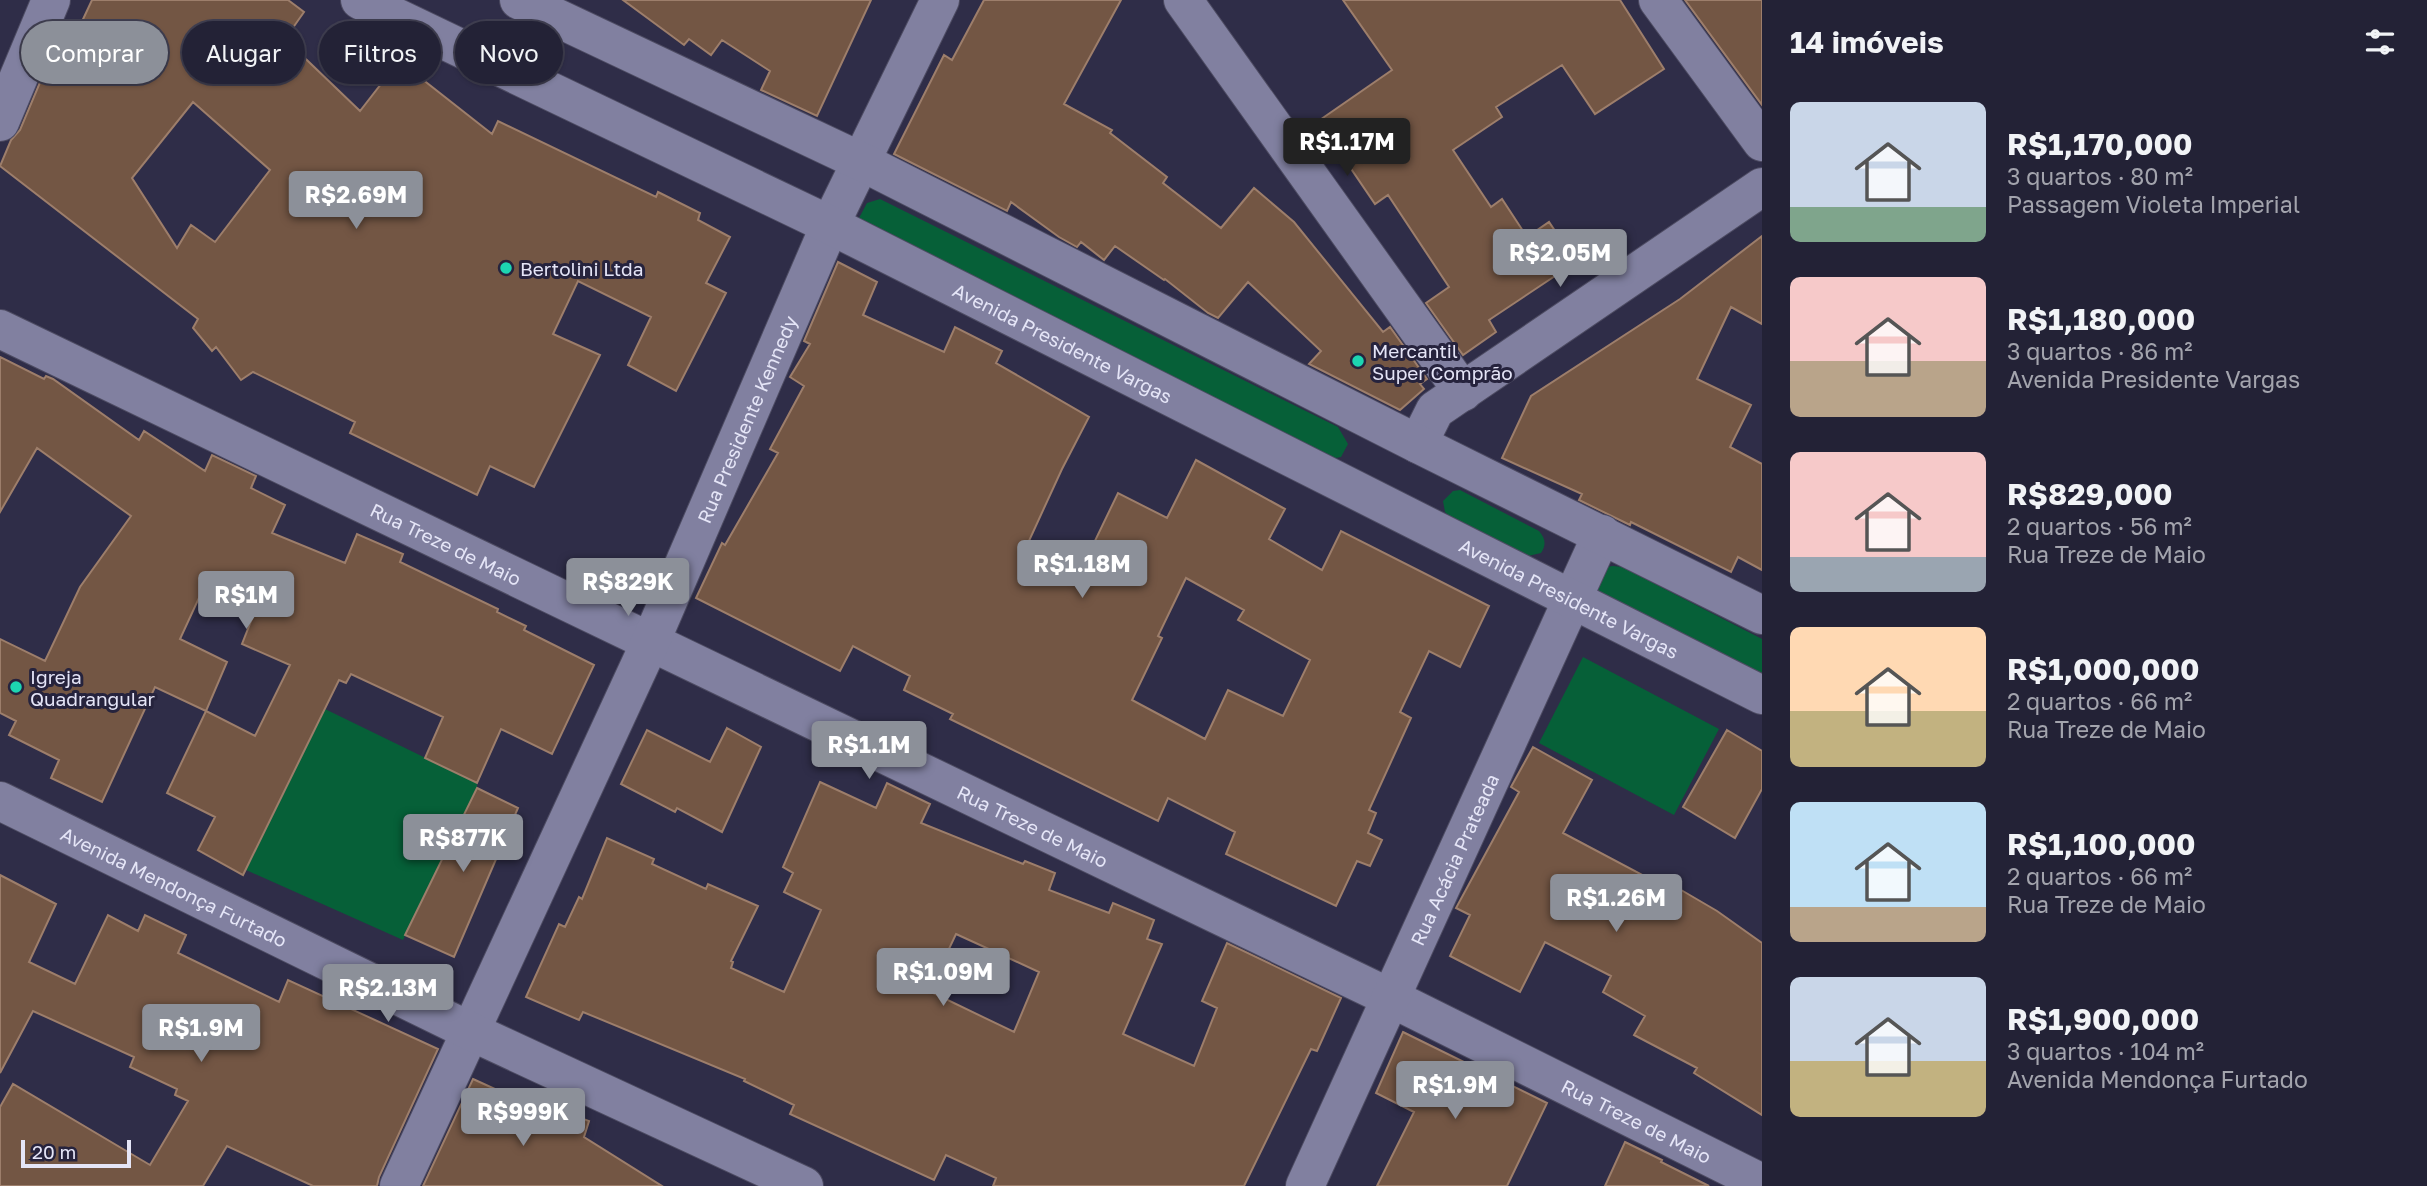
<!DOCTYPE html>
<html lang="pt">
<head>
<meta charset="utf-8">
<style>
  body { margin:0; font-family:"Golos Text",sans-serif; background:#2f2f42; color:#f1f3f6; height:100vh; display:flex; flex-direction:column; font-size:26px; white-space:nowrap }
  * { box-sizing:border-box; margin:0 }
  p { font-size:23px; color:#a3a4ad }
  .icon { flex:none; width:38px; height:38px; fill:none; stroke:currentColor; stroke-width:2; stroke-linecap:round; stroke-linejoin:round }
  .map { position:relative; flex:1; overflow:hidden }
  .drawer { display:flex; flex-direction:column; background:#232236; width:665px }
  .drawer>* { flex:none }
  .hud { position:absolute; left:21px; top:21px; width:665px; height:63px; display:flex; gap:14px }
  .scale { position:absolute; left:21px; bottom:18px; width:110px; box-sizing:border-box; padding-left:7px; border:4px solid #e5e5f7; border-top:0; font-size:19px; line-height:24px; white-space:nowrap; color:#e5e5f7; -webkit-text-stroke:5px #26233d; paint-order:stroke }
  .price { position:absolute; translate:-50% -60px; padding:0 16px; border-radius:7px; background:#8c9099; color:#fff; font-size:23px; line-height:46px; filter:drop-shadow(0 2px 4px #0008) }
  .price::after { content:''; position:absolute; left:50%; top:42px; width:21px; height:16px; margin-left:-10px; background:inherit; clip-path:polygon(0 0,100% 0,50% 100%) }
  .price.active { background:#222; color:#fff }
  ul { padding:0; list-style:none }
  li { display:flex; align-items:center; gap:21px; height:175px; padding:0 28px }
  li span { display:grid; place-items:center; flex:none; width:196px; height:140px; border-radius:10px; color:#555 }
  li>.icon { margin-inline-start:auto }
  span .icon { width:84px; height:84px; fill:#fffc; stroke-width:1 }
  li b { font-size:30px }
  h2 { display:flex; justify-content:space-between; align-items:center; height:84px; padding:0 28px; font-size:30px }
  .tag { padding:0 24px; border-radius:32px; background:#232236; box-shadow:0 2px 5px #0004,0 0 0 2px #403f51; font-size:24px; line-height:63px }
  .tag.active { background:#8c9099; color:#fff }
  main { display:flex; flex:1; min-height:0 }
  .map>svg:first-child { display:block }
  .green { fill:#066038 }
  .building { fill:#735644; stroke:#9d7e6b; stroke-width:2; fill-rule:evenodd }
  .lines { fill:none; stroke-linecap:round; stroke-linejoin:round }
  .minor-casing { stroke:#4d4b62; stroke-width:40 }
  .tertiary-casing { stroke:#4d4b62; stroke-width:40 }
  .minor { stroke:#8180a0; stroke-width:38 }
  .tertiary { stroke:#8180a0; stroke-width:38 }
  .poi-dot { fill:#1dd5b1; stroke:#26233d; stroke-width:2.5 }
  .labels { text-anchor:middle; dominant-baseline:central; stroke-width:6; stroke-linejoin:round; paint-order:stroke }
  .poi-label { font-size:19px; fill:#e5e5f7; stroke:#26233d; text-anchor:start }
  .street-label { font-size:19px; fill:#e5e5f7; stroke:#26233d }
</style>
</head>
<body>
<main>
<div class="map">
<svg width="1762" height="1186" viewBox="0 0 1762 1186">
  <rect width="100%" height="100%" fill="#2f2d48"/>
  <!-- green -->
  <path class="green" d="M 880,199 L 1338,427 L 1348,444 L 1341,457 L 1324,460 L 868,231 L 859,218 L 867,203 Z
    M 1460,490 L 1539,531 C 1546,539 1546,545 1541,553 L 1528,556 L 1450,517 L 1445,512 L 1443,501 L 1453,491 Z
    M 1613,566 L 1622,567 L 1762,639 L 1762,678 L 1601,594 L 1597,589 L 1606,567 Z
    M 1583,657 L 1719,729 L 1674,815 L 1539,743 Z
    M 325,709 L 477,783 L 477,788 L 403,940 L 246,870 Z"/>
  <!-- building -->
  <path class="building" d="M 92,0 L 288,0 L 304,12 L 285,39 L 360,111 L 399,61 L 492,134 L 498,121 L 656,197 L 658,192 L 700,213 L 698,220 L 730,237 L 706,283 L 726,293 L 676,391 L 628,365 L 651,317 L 578,281 L 553,334 L 600,355 L 534,487 L 490,466 L 477,495 L 350,433 L 355,422 L 253,372 L 241,380 L 216,347 L 212,351 L 193,328 L 198,319 L 0,166 L 11,140 L 20,130 L 65,23 L 78,30 ZM 193,102 L 270,170 L 215,242 L 191,225 L 177,248 L 132,178 Z
    M 623,0 L 871,0 L 817,116 L 761,90 L 770,71 L 722,40 L 711,55 L 689,39 L 684,45 Z
    M 984,0 L 1121,0 L 1064,104 L 1112,130 L 1110,133 L 1167,177 L 1163,183 L 1221,228 L 1254,188 L 1294,222 L 1383,332 L 1390,327 L 1427,379 L 1420,384 L 1424,389 L 1400,410 L 1309,364 L 1321,351 L 1248,282 L 1218,318 L 1208,313 L 1165,279 L 1164,280 L 1115,246 L 1104,260 L 1081,242 L 1077,247 L 1059,237 L 1011,202 L 1007,211 L 894,154 L 944,55 L 952,60 Z
    M 1343,0 L 1620,0 L 1664,69 L 1595,114 L 1562,65 L 1496,107 L 1502,117 L 1453,150 L 1491,207 L 1502,199 L 1527,237 L 1549,222 L 1576,262 L 1489,320 L 1496,332 L 1463,355 L 1426,303 L 1449,287 L 1388,195 L 1375,204 L 1345,160 L 1342,162 L 1317,122 L 1392,70 Z
    M 1685,0 L 1762,0 L 1762,105 Z
    M 1762,236 L 1762,324 L 1731,307 L 1697,379 L 1751,405 L 1730,447 L 1762,464 L 1762,570 L 1738,557 L 1731,572 L 1631,522 L 1630,525 L 1579,500 L 1582,494 L 1502,458 L 1531,396 L 1680,299 Z
    M 838,262 L 877,282 L 863,315 L 944,352 L 955,327 L 1002,351 L 996,363 L 1089,417 L 1062,469 L 1028,543 L 1081,570 L 1118,493 L 1167,518 L 1196,460 L 1285,509 L 1269,539 L 1322,570 L 1341,531 L 1489,606 L 1460,667 L 1429,651 L 1400,712 L 1411,718 L 1369,810 L 1376,813 L 1368,833 L 1382,840 L 1370,866 L 1357,861 L 1336,906 L 1226,854 L 1235,832 L 1168,798 L 1158,821 L 950,719 L 953,714 L 904,690 L 910,676 L 853,646 L 840,671 L 696,598 L 722,543 L 725,545 L 778,453 L 770,449 L 804,386 L 790,377 L 810,344 L 804,341 ZM 1186,578 L 1244,610 L 1238,620 L 1310,660 L 1283,716 L 1228,690 L 1205,739 L 1132,700 L 1162,638 L 1158,636 Z
    M 0,357 L 44,379 L 46,376 L 53,379 L 139,440 L 144,431 L 205,471 L 212,455 L 256,476 L 251,488 L 285,505 L 272,533 L 345,563 L 357,534 L 403,554 L 400,562 L 498,609 L 497,612 L 526,626 L 524,630 L 594,665 L 552,754 L 501,729 L 477,783 L 425,758 L 443,717 L 351,674 L 346,683 L 339,680 L 243,875 L 198,850 L 215,817 L 167,793 L 206,711 L 155,687 L 102,802 L 51,778 L 59,760 L 9,735 L 16,721 L 0,713 L 0,639 L 45,661 L 80,587 L 131,516 L 37,448 L 0,512 ZM 204,587 L 255,611 L 242,644 L 290,665 L 255,736 L 206,711 L 227,662 L 180,639 Z
    M 727,728 L 761,747 L 722,832 L 677,808 L 675,812 L 621,784 L 647,730 L 710,762 Z
    M 1727,730 L 1762,751 L 1762,789 L 1735,838 L 1683,807 Z
    M 1533,747 L 1592,780 L 1563,833 L 1661,885 L 1664,880 L 1717,911 L 1762,943 L 1762,1115 L 1694,1073 L 1697,1068 L 1634,1035 L 1645,1016 L 1603,992 L 1611,976 L 1545,942 L 1520,992 L 1450,956 L 1470,915 L 1456,908 L 1519,792 L 1511,787 Z
    M 820,782 L 876,808 L 887,783 L 930,804 L 921,823 L 1023,864 L 1025,861 L 1055,873 L 1049,890 L 1109,913 L 1113,903 L 1154,920 L 1147,939 L 1162,944 L 1123,1034 L 1194,1066 L 1217,1008 L 1202,1001 L 1227,943 L 1341,998 L 1317,1051 L 1311,1049 L 1244,1186 L 993,1186 L 996,1178 L 946,1155 L 934,1180 L 790,1114 L 794,1105 L 744,1081 L 745,1079 L 583,1012 L 579,1020 L 526,997 L 559,924 L 565,927 L 579,897 L 582,899 L 607,838 L 654,859 L 652,864 L 706,889 L 708,884 L 758,906 L 731,961 L 733,962 L 731,968 L 784,992 L 821,910 L 784,892 L 793,873 L 783,867 ZM 956,934 L 1039,972 L 1014,1032 L 929,991 Z
    M 477,788 L 518,808 L 454,957 L 405,935 Z
    M 0,875 L 56,904 L 29,962 L 75,984 L 108,915 L 138,931 L 145,915 L 186,935 L 178,953 L 279,1002 L 288,980 L 438,1049 L 379,1177 L 377,1186 L 313,1186 L 227,1146 L 203,1186 L 0,1186 L 0,1107 L 13,1084 L 150,1165 L 188,1101 L 175,1095 L 177,1089 L 130,1067 L 134,1057 L 33,1011 L 0,1073 Z
    M 1403,1032 L 1547,1103 L 1507,1186 L 1377,1186 L 1414,1112 L 1376,1093 Z
    M 473,1079 L 554,1116 L 556,1109 L 589,1121 L 584,1137 L 662,1186 L 423,1186 Z
    M 1625,1142 L 1662,1160 L 1661,1162 L 1709,1186 L 1605,1186 Z"/>
  <g class="lines">
    <!-- minor casing -->
    <g class="minor-casing">
      <g id="minor">
        <path d="M 1183,0 L 1463,392"/>
        <path d="M 1658,0 L 1762,142"/>
        <path d="M 0,122 L 51,0"/>
        <path id="s1" d="M 0,329 L 1391,998 L 1762,1183"/>
        <path d="M 1418,444 L 1435,410 L 1762,187"/>
        <path id="s2" d="M 399,1186 L 650,643 L 830,225 L 940,0"/>
        <path id="s3" d="M 1305,1186 L 1602,534"/>
      </g>
    </g>
    <!-- tertiary casing -->
    <g class="tertiary-casing">
      <g id="tertiary">
        <path id="s4" d="M 360,0 L 830,225 L 1762,695"/>
        <path d="M 519,0 L 860,161 L 1418,444 L 1762,615"/>
        <path id="s5" d="M 0,801 L 472,1032 L 804,1186"/>
      </g>
    </g>
    <!-- minor -->
    <use href="#minor" class="minor"/>
    <!-- tertiary -->
    <use href="#tertiary" class="tertiary"/>
  </g>
  <!-- markers -->
  <g class="poi-dot">
    <circle cx="506" cy="268" r="7"/>
    <circle cx="1358" cy="361" r="7"/>
    <circle cx="16" cy="687" r="7"/>
  </g>
  <g class="labels">
    <!-- poi labels -->
    <g class="poi-label">
      <text x="520" y="268">Bertolini Ltda</text>
      <text x="1372" y="350">Mercantil<tspan x="1372" dy="22">Super Comprão</tspan></text>
      <text x="30" y="676">Igreja<tspan x="30" dy="22">Quadrangular</tspan></text>
    </g>
    <!-- street labels -->
    <g class="street-label">
      <text stroke="none"><textPath href="#s4" startOffset="782">Avenida Presidente Vargas</textPath></text>
      <text stroke="none"><textPath href="#s2" startOffset="842">Rua Presidente Kennedy</textPath></text>
      <text stroke="none"><textPath href="#s1" startOffset="495">Rua Treze de Maio</textPath></text>
      <text stroke="none"><textPath href="#s4" startOffset="1349">Avenida Presidente Vargas</textPath></text>
      <text stroke="none"><textPath href="#s1" startOffset="1146">Rua Treze de Maio</textPath></text>
      <text stroke="none"><textPath href="#s3" startOffset="359">Rua Acácia Prateada</textPath></text>
      <text stroke="none"><textPath href="#s5" startOffset="194">Avenida Mendonça Furtado</textPath></text>
      <text stroke="none"><textPath href="#s1" startOffset="1818">Rua Treze de Maio</textPath></text>
    </g>
  </g>
</svg>
<div class="scale">20 m</div>
<b class="price active" style="left:1347px;top:178px">R$1.17M</b>
<b class="price" style="left:356px;top:231px">R$2.69M</b>
<b class="price" style="left:1560px;top:289px">R$2.05M</b>
<b class="price" style="left:1082px;top:600px">R$1.18M</b>
<b class="price" style="left:628px;top:618px">R$829K</b>
<b class="price" style="left:246px;top:631px">R$1M</b>
<b class="price" style="left:869px;top:781px">R$1.1M</b>
<b class="price" style="left:463px;top:874px">R$877K</b>
<b class="price" style="left:1616px;top:934px">R$1.26M</b>
<b class="price" style="left:943px;top:1008px">R$1.09M</b>
<b class="price" style="left:388px;top:1024px">R$2.13M</b>
<b class="price" style="left:201px;top:1064px">R$1.9M</b>
<b class="price" style="left:1455px;top:1121px">R$1.9M</b>
<b class="price" style="left:523px;top:1148px">R$999K</b>
<div class="hud">
<a class="tag active">Comprar</a>
<a class="tag">Alugar</a>
<a class="tag">Filtros</a>
<a class="tag">Novo</a>
</div>
</div>
<section class="drawer">
<h2>14 imóveis<svg class="icon" aria-label="filters" viewBox="0 0 24 24"><path d="M4 7h16M4 17h16"/><circle cx="9" cy="7" r="2"/><circle cx="15" cy="17" r="2"/></svg></h2>
<ul>
<li><span style="background:linear-gradient(#c9d6e8 75%,#7fa58c 0)"><svg class="icon" aria-label="home" viewBox="0 0 24 24"><path d="M3 11l9-7 9 7M6 9v11h12V9"/></svg></span><div><b>R$1,170,000</b><p>3 quartos · 80 m²</p><p>Passagem Violeta Imperial</p></div></li>
<li><span style="background:linear-gradient(#f6c9c9 60%,#b9a48a 0)"><svg class="icon" aria-label="home" viewBox="0 0 24 24"><path d="M3 11l9-7 9 7M6 9v11h12V9"/></svg></span><div><b>R$1,180,000</b><p>3 quartos · 86 m²</p><p>Avenida Presidente Vargas</p></div></li>
<li><span style="background:linear-gradient(#f6c9c9 75%,#9aa5b1 0)"><svg class="icon" aria-label="home" viewBox="0 0 24 24"><path d="M3 11l9-7 9 7M6 9v11h12V9"/></svg></span><div><b>R$829,000</b><p>2 quartos · 56 m²</p><p>Rua Treze de Maio</p></div></li>
<li><span style="background:linear-gradient(#ffd9b3 60%,#c2b280 0)"><svg class="icon" aria-label="home" viewBox="0 0 24 24"><path d="M3 11l9-7 9 7M6 9v11h12V9"/></svg></span><div><b>R$1,000,000</b><p>2 quartos · 66 m²</p><p>Rua Treze de Maio</p></div></li>
<li><span style="background:linear-gradient(#bfe0f5 75%,#b9a48a 0)"><svg class="icon" aria-label="home" viewBox="0 0 24 24"><path d="M3 11l9-7 9 7M6 9v11h12V9"/></svg></span><div><b>R$1,100,000</b><p>2 quartos · 66 m²</p><p>Rua Treze de Maio</p></div></li>
<li><span style="background:linear-gradient(#c9d6e8 60%,#c2b280 0)"><svg class="icon" aria-label="home" viewBox="0 0 24 24"><path d="M3 11l9-7 9 7M6 9v11h12V9"/></svg></span><div><b>R$1,900,000</b><p>3 quartos · 104 m²</p><p>Avenida Mendonça Furtado</p></div></li>
</ul>
</section>
</main>
</body>
</html>
